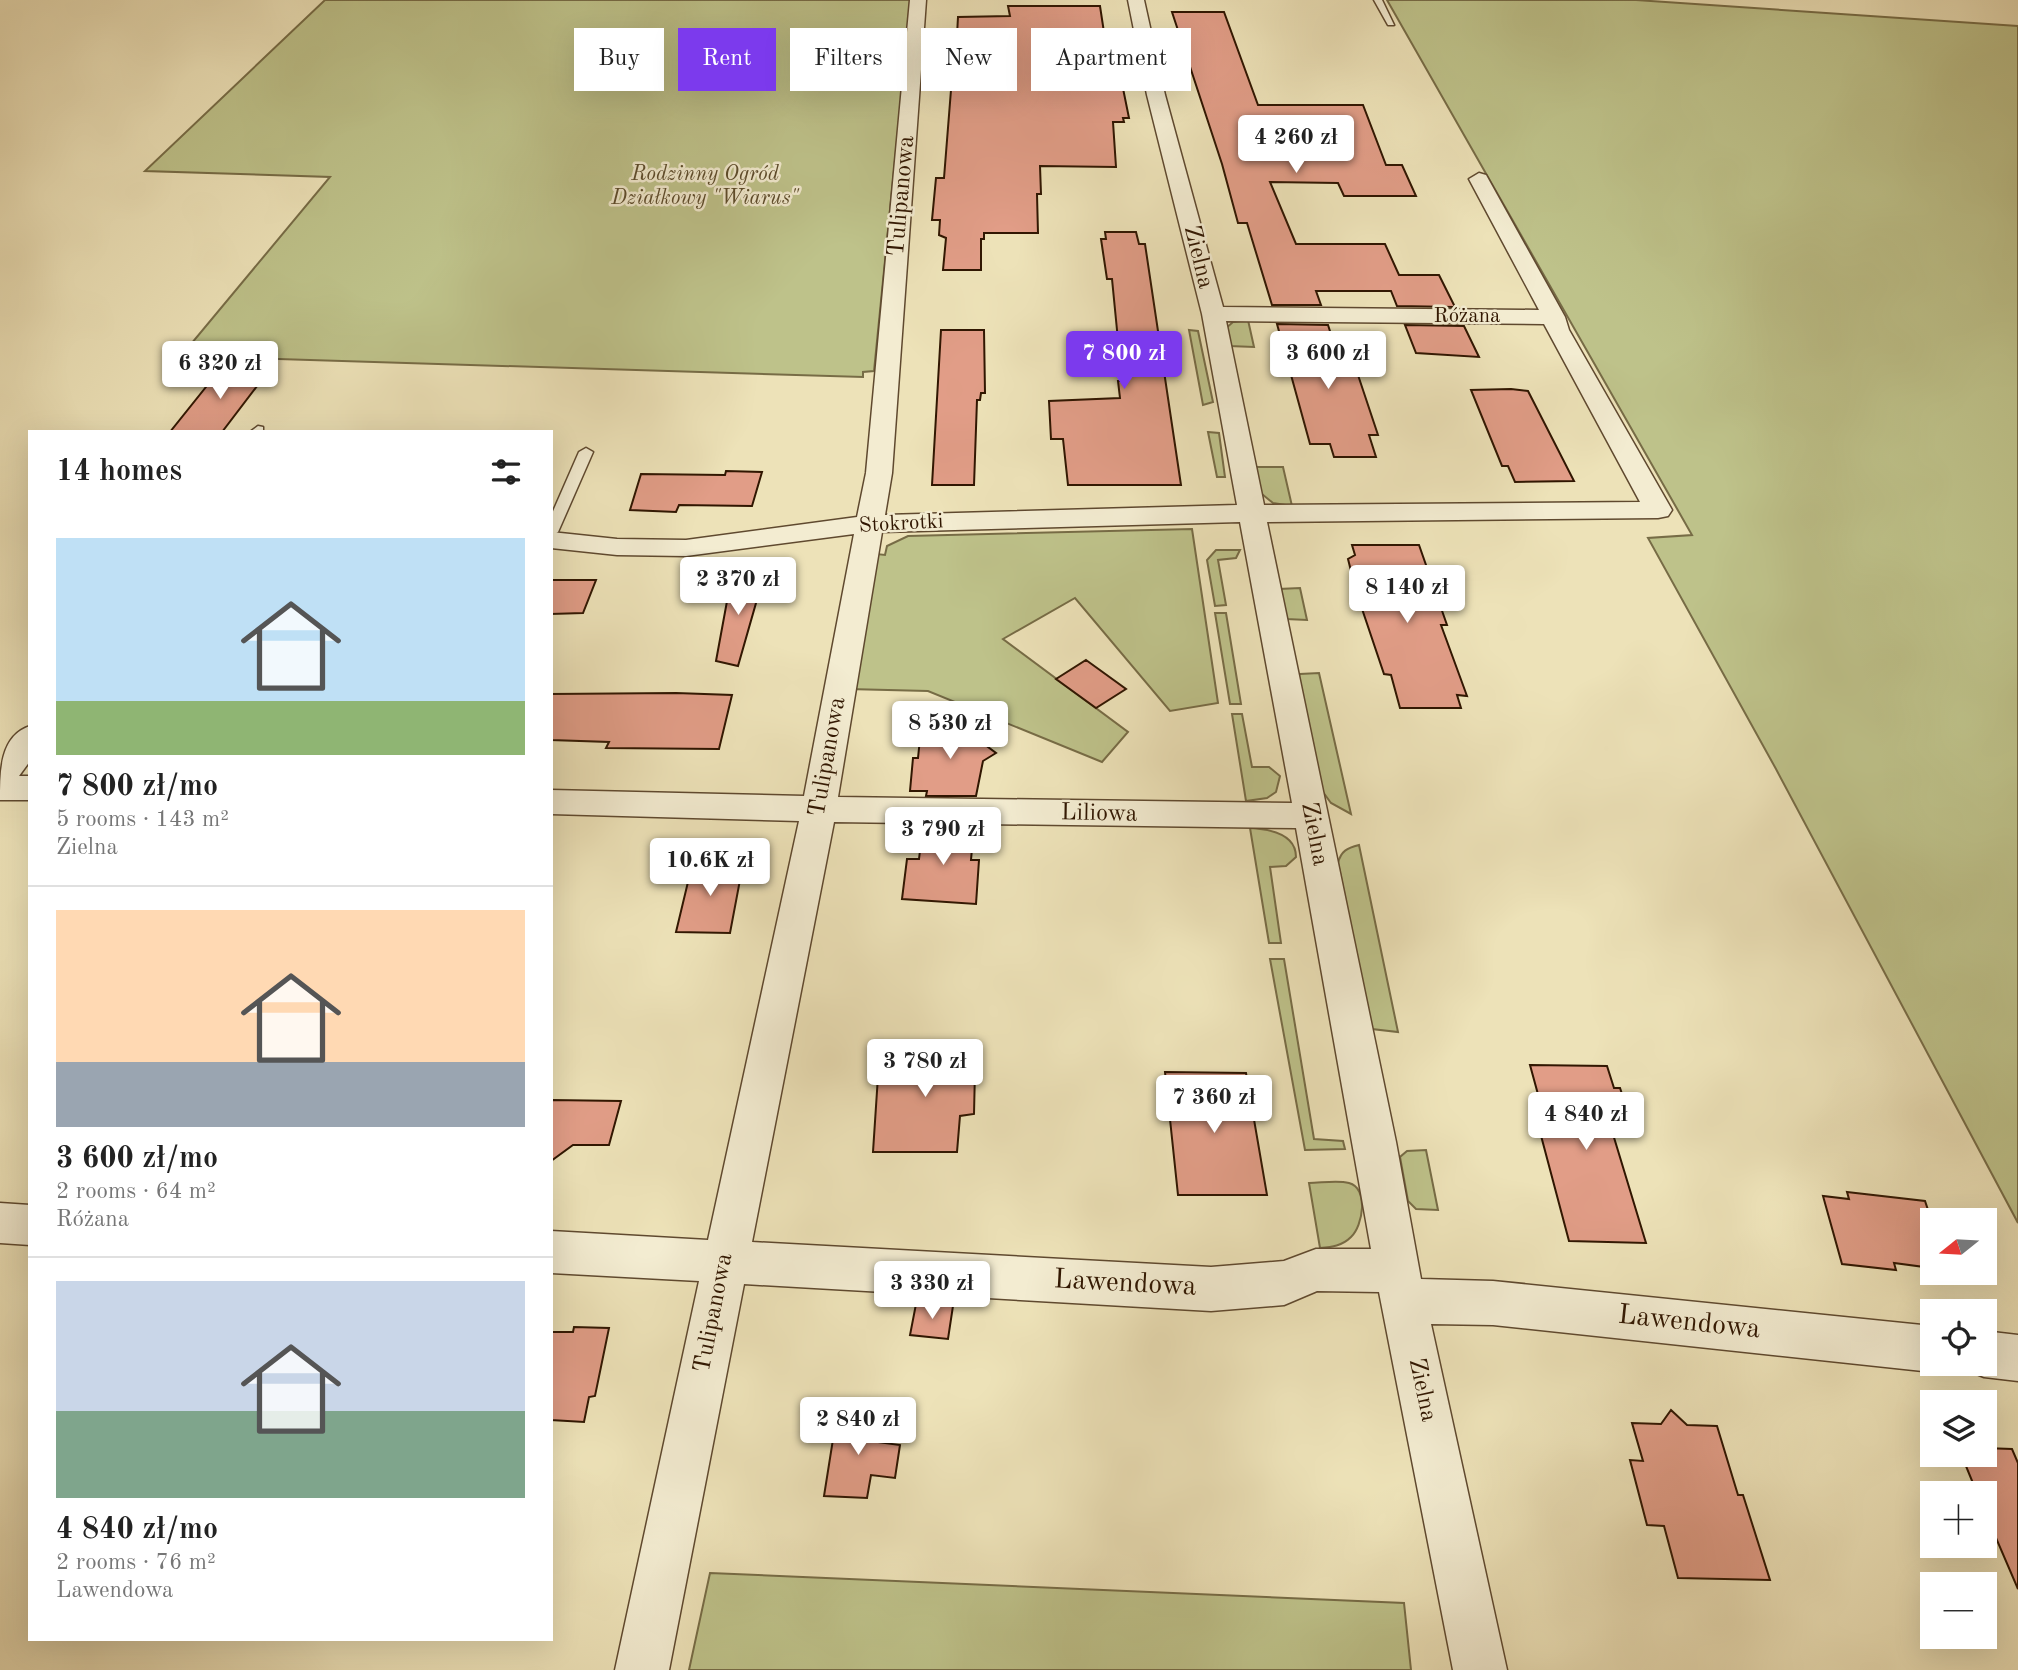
<!DOCTYPE html>
<html lang="en">
<head>
<meta charset="utf-8">
<style>
  body { margin:0; font-family:"Old Standard TT",serif; background:#f6f6f6; color:#222; height:100vh; display:flex; flex-direction:column; font-size:26px; white-space:nowrap }
  * { box-sizing:border-box; margin:0 }
  p { font-size:23px; color:#767676 }
  .icon { flex:none; width:38px; height:38px; fill:none; stroke:currentColor; stroke-width:2; stroke-linecap:round; stroke-linejoin:round }
  .map { position:relative; flex:1; overflow:hidden }
  .panel { position:absolute; left:28px; top:430px; width:525px; height:1211px; display:flex; flex-direction:column; background:#fff; border-radius:0px; box-shadow:0 7px 28px #0002 }
  .panel>* { flex:none }
  .guide { position:absolute; left:574px; top:28px; width:665px; height:63px; display:flex; gap:14px }
  .needle { width:46px; rotate:252deg }
  .controls { position:absolute; left:1920px; top:1208px; display:grid; gap:14px }
  .controls a { display:grid; place-items:center; width:77px; height:77px; border-radius:0px; background:#fff; box-shadow:0 7px 28px #0002; font-size:35px }
  .price { position:absolute; translate:-50% -60px; padding:0 16px; border-radius:7px; background:#fff; color:#222; font-size:23px; line-height:46px; filter:drop-shadow(0 2px 4px #0008) }
  .price::after { content:''; position:absolute; left:50%; top:42px; width:21px; height:16px; margin-left:-10px; background:inherit; clip-path:polygon(0 0,100% 0,50% 100%) }
  .price.selected { background:#7c3aed; color:#fff }
  ul { padding:0; list-style:none }
  li { display:grid; align-content:center; gap:14px; height:371px; padding:0 28px }
  li+li { border-top:2px solid #e0e0e0 }
  li span { display:grid; place-items:center; height:217px; border-radius:0px; color:#555 }
  li>.icon { margin-inline-start:auto }
  span .icon { width:126px; height:126px; fill:#fffc; stroke-width:1 }
  li b { font-size:30px }
  h2 { display:flex; justify-content:space-between; align-items:center; height:84px; padding:0 28px; font-size:30px }
  .chip { padding:0 24px; border-radius:0px; background:#fff; box-shadow:0 7px 28px #0002; font-size:24px; line-height:63px }
  .chip.selected { background:#7c3aed; color:#fff }
  .map>svg:first-child { display:block }
  .green { fill:#bec28a; stroke:#776c46; stroke-width:2 }
  .building { fill:#e19d87; stroke:#301601; stroke-width:2 }
  .lines { fill:none; stroke-linecap:round; stroke-linejoin:round }
  .service-casing { stroke:#5f492f; stroke-width:3 }
  .minor-casing { stroke:#5f492f; stroke-width:3 }
  .service { fill:#f3ecd1; fill-rule:evenodd }
  .minor { fill:#f3ecd1; fill-rule:evenodd }
  .labels { text-anchor:middle; dominant-baseline:central; stroke-width:5; stroke-linejoin:round; paint-order:stroke }
  .far-park-label { font-size:21px; font-style:italic; fill:#5b4a2a; stroke:#f3ecd1 }
  .far-street-label { font-size:21px; fill:#301601; stroke:#f3ecd1 }
  .street-label { font-size:24px; fill:#301601; stroke:#f3ecd1 }
  .near-street-label { font-size:28px; fill:#301601; stroke:#f3ecd1 }
</style>
</head>
<body>
<div class="map">
<svg width="2018" height="1670" viewBox="0 0 2018 1670">
  <rect width="100%" height="100%" fill="#ede2b8"/>
  <filter id="stains"><feTurbulence type="fractalNoise" baseFrequency=".00286" numOctaves="4"/><feColorMatrix values="0 0 0 0 .2 0 0 0 0 .09 0 0 0 0 .02 0 0 0 .5 -.17"/></filter>
  <radialGradient id="worn" r=".72"><stop offset=".6" stop-color="#630" stop-opacity="0"/><stop offset="1" stop-color="#630" stop-opacity=".3"/></radialGradient>
  <!-- green -->
  <path class="green" d="M 325,0 L 911,0 L 874,371 L 863,372 L 863,377 L 181,356 L 330,177 L 145,171 Z
    M 1387,0 L 1636,0 L 2018,26 L 2018,1223 L 1776,769 L 1648,538 L 1692,535 Z
    M 1248,320 L 1254,347 L 1229,346 L 1225,329 L 1233,322 Z
    M 1189,330 L 1198,331 L 1213,402 L 1203,405 Z
    M 1208,432 L 1219,433 L 1225,477 L 1217,477 Z
    M 1257,467 L 1283,467 L 1292,506 L 1273,503 L 1257,490 L 1254,469 Z
    M 1192,529 L 1218,703 L 1170,711 L 1075,598 L 1003,639 L 1128,732 L 1102,762 L 928,691 L 848,689 L 877,554 L 885,555 L 887,546 L 908,536 Z
    M 1216,550 L 1240,550 L 1236,558 L 1218,560 L 1226,605 L 1215,606 L 1207,560 Z
    M 1300,588 L 1307,620 L 1286,619 L 1279,589 Z
    M 1215,613 L 1226,613 L 1241,704 L 1230,704 Z
    M 1319,673 L 1351,814 L 1331,803 L 1323,792 L 1298,677 L 1300,674 Z
    M 1232,714 L 1242,714 L 1252,767 L 1269,767 L 1280,776 L 1276,792 L 1267,798 L 1246,801 Z
    M 1250,828 C 1269,829 1296,834 1296,857 L 1286,866 L 1270,867 L 1281,943 L 1269,943 Z
    M 1359,845 L 1398,1032 L 1372,1029 L 1338,863 C 1341,851 1347,848 1359,845 Z
    M 1270,959 L 1284,959 L 1314,1139 L 1343,1141 L 1345,1149 L 1305,1150 Z
    M 1426,1150 L 1438,1210 L 1416,1209 L 1408,1201 L 1400,1157 L 1407,1151 Z
    M 1309,1183 C 1321,1183 1337,1180 1349,1183 C 1369,1188 1363,1226 1351,1237 C 1342,1246 1332,1247 1320,1248 Z
    M 710,1573 L 1404,1603 L 1411,1670 L 689,1670 Z"/>
  <!-- building -->
  <path class="building" d="M 1008,6 L 1100,6 L 1105,39 L 1113,39 L 1129,118 L 1123,118 L 1124,122 L 1113,122 L 1116,167 L 1040,166 L 1041,194 L 1037,194 L 1038,233 L 984,233 L 984,239 L 981,239 L 981,270 L 943,270 L 946,238 L 939,235 L 940,220 L 932,220 L 936,178 L 944,178 L 951,90 L 954,90 L 958,17 L 1010,16 Z
    M 1172,12 L 1224,12 L 1258,105 L 1363,105 L 1386,165 L 1402,165 L 1416,196 L 1344,196 L 1338,183 L 1270,182 L 1296,244 L 1385,244 L 1399,275 L 1439,275 L 1455,307 L 1397,306 L 1391,291 L 1316,291 L 1321,305 L 1272,305 L 1247,223 L 1238,223 L 1222,164 Z
    M 1105,232 L 1136,232 L 1139,244 L 1145,244 L 1181,485 L 1068,485 L 1063,439 L 1051,439 L 1049,401 L 1120,398 L 1118,381 L 1122,381 L 1112,279 L 1107,279 L 1101,239 L 1106,239 Z
    M 1277,324 L 1328,325 L 1338,356 L 1351,356 L 1358,375 L 1378,435 L 1369,435 L 1376,457 L 1334,457 L 1330,444 L 1310,444 Z
    M 1405,325 L 1464,326 L 1479,357 L 1416,353 Z
    M 941,330 L 984,330 L 985,393 L 981,393 L 980,400 L 977,400 L 974,485 L 932,485 Z
    M 225,369 L 270,369 L 222,432 L 170,432 L 210,382 L 214,382 Z
    M 1511,389 L 1528,391 L 1574,481 L 1515,482 L 1508,466 L 1502,466 L 1471,390 Z
    M 726,471 L 762,472 L 752,506 L 679,505 L 676,512 L 630,510 L 641,474 L 725,475 Z
    M 1352,545 L 1419,545 L 1447,625 L 1441,625 L 1467,696 L 1457,695 L 1461,708 L 1400,708 L 1391,675 L 1384,674 L 1356,591 L 1348,559 L 1355,555 Z
    M 732,574 L 764,575 L 738,666 L 716,661 Z
    M 551,580 L 596,580 L 583,613 L 551,614 Z
    M 1086,660 L 1126,689 L 1096,708 L 1056,679 Z
    M 676,693 L 732,695 L 719,749 L 606,748 L 609,742 L 551,740 L 551,694 Z
    M 943,722 L 954,729 L 985,729 L 984,744 L 996,753 L 983,761 L 976,796 L 926,796 L 927,791 L 910,791 L 913,758 L 918,758 L 921,729 L 934,728 Z
    M 923,826 L 974,826 L 971,860 L 979,860 L 976,904 L 902,899 L 907,859 L 919,859 Z
    M 693,861 L 740,862 L 737,879 L 740,880 L 730,933 L 676,932 Z
    M 901,1041 L 969,1042 L 969,1069 L 975,1070 L 974,1114 L 960,1116 L 957,1152 L 873,1152 L 878,1076 L 898,1075 Z
    M 1530,1065 L 1607,1066 L 1614,1088 L 1620,1088 L 1631,1121 L 1609,1121 L 1646,1243 L 1569,1241 L 1531,1098 L 1539,1098 Z
    M 1165,1072 L 1246,1073 L 1267,1195 L 1178,1195 Z
    M 551,1100 L 621,1101 L 609,1145 L 573,1145 L 551,1161 Z
    M 1847,1192 L 1925,1201 L 1932,1222 L 1932,1268 L 1894,1263 L 1896,1270 L 1842,1264 L 1823,1196 L 1849,1199 Z
    M 916,1304 L 953,1306 L 948,1339 L 910,1335 Z
    M 574,1327 L 609,1328 L 595,1396 L 589,1397 L 584,1422 L 551,1420 L 551,1332 L 573,1332 Z
    M 1671,1410 L 1687,1425 L 1717,1426 L 1738,1495 L 1743,1495 L 1770,1580 L 1678,1578 L 1664,1526 L 1647,1525 L 1630,1460 L 1643,1461 L 1632,1423 L 1661,1424 Z
    M 837,1414 L 880,1417 L 877,1442 L 900,1445 L 895,1478 L 871,1475 L 867,1498 L 824,1496 Z
    M 1984,1448 L 2012,1449 L 2018,1463 L 2018,1589 L 1984,1510 L 1984,1493 L 1977,1493 L 1961,1454 L 1984,1454 Z"/>
  <g class="lines">
    <!-- service casing -->
    <g class="service-casing">
      <path id="service" d="M 1374,0 L 1382,0 L 1394,25 L 1388,25 Z
        M 258,426 L 263,427 L 263,432 L 250,432 Z
        M 586,448 L 593,452 L 558,532 L 551,536 L 551,516 L 579,452 Z"/>
    </g>
    <!-- minor casing -->
    <g class="minor-casing">
      <path id="minor" d="M 910,0 L 926,0 L 892,473 L 885,515 L 1237,505 L 1202,314 L 1147,95 L 1128,0 L 1144,0 L 1165,95 L 1223,307 L 1539,310 L 1469,179 L 1479,173 L 1486,175 L 1565,317 L 1569,330 L 1672,510 L 1668,516 L 1658,518 L 1267,522 L 1396,1142 L 1421,1279 L 1493,1281 L 1932,1326 L 1932,1363 L 1950,1363 L 1932,1372 L 1493,1325 L 1431,1324 L 1507,1670 L 1453,1670 L 1379,1292 L 1317,1291 L 1284,1305 L 1211,1311 L 744,1284 L 669,1670 L 615,1670 L 699,1281 L 551,1273 L 551,1231 L 708,1240 L 799,821 L 551,814 L 551,790 L 804,796 L 854,534 L 686,556 L 617,555 L 551,548 L 551,532 L 617,539 L 686,540 L 857,517 L 866,473 ZM 1226,321 L 1544,324 L 1640,502 L 1264,505 ZM 1240,522 L 1292,803 L 838,797 L 882,532 ZM 834,822 L 1296,828 L 1371,1249 L 1316,1249 L 1284,1261 L 1211,1267 L 752,1242 Z
        M 30,726 L 30,761 L 19,776 L 30,776 L 30,800 L 0,800 C 0,771 0,736 30,726 Z
        M 0,1203 L 30,1205 L 30,1245 L 0,1243 Z
        M 1984,1331 L 2018,1335 L 2018,1381 L 1984,1377 L 1967,1370 L 1964,1363 L 1984,1363 Z"/>
    </g>
    <!-- service -->
    <use href="#service" class="service"/>
    <!-- minor -->
    <use href="#minor" class="minor"/>
  </g>
  <g class="labels">
    <!-- far-park labels -->
    <g class="far-park-label">
      <text x="705" y="174">Rodzinny Ogród<tspan x="705" dy="24">Działkowy "Wiarus"</tspan></text>
    </g>
    <!-- far-street labels -->
    <g class="far-street-label">
      <text x="1467" y="316">Różana</text>
      <text transform="translate(901 524) rotate(-3)">Stokrotki</text>
    </g>
    <!-- street labels -->
    <g class="street-label">
      <text transform="translate(902 196) rotate(-85)">Tulipanowa</text>
      <text transform="translate(1198 257) rotate(76)">Zielna</text>
      <text transform="translate(828 757) rotate(-80)">Tulipanowa</text>
      <text transform="translate(1099 814) rotate(1)">Liliowa</text>
      <text transform="translate(1314 834) rotate(79)">Zielna</text>
      <text transform="translate(714 1313) rotate(-79)">Tulipanowa</text>
      <text transform="translate(1422 1390) rotate(78)">Zielna</text>
    </g>
    <!-- near-street labels -->
    <g class="near-street-label">
      <text transform="translate(1125 1284) rotate(3)">Lawendowa</text>
      <text transform="translate(1689 1323) rotate(6)">Lawendowa</text>
    </g>
  </g>
  <rect width="100%" height="100%" filter="url(#stains)"/>
  <rect width="100%" height="100%" fill="url(#worn)"/>
</svg>
<div class="controls">
<a><svg class="needle" viewBox="-14 -14 28 28"><path d="M0-13l5 13h-10z" fill="#e53935"/><path d="M0 13l5-13h-10z" fill="#767676"/></svg></a>
<a><svg class="icon" aria-label="locate" viewBox="0 0 24 24"><circle cx="12" cy="12" r="6"/><path d="M12 2v4M12 18v4M2 12h4M18 12h4"/></svg></a>
<a><svg class="icon" aria-label="layers" viewBox="0 0 24 24"><path d="M12 4l9 5-9 5-9-5zM3 14l9 5 9-5"/></svg></a>
<a>+</a>
<a>−</a>
</div>
<b class="price" style="left:1296px;top:175px">4 260 zł</b>
<b class="price selected" style="left:1124px;top:391px">7 800 zł</b>
<b class="price" style="left:1328px;top:391px">3 600 zł</b>
<b class="price" style="left:220px;top:401px">6 320 zł</b>
<b class="price" style="left:738px;top:617px">2 370 zł</b>
<b class="price" style="left:1407px;top:625px">8 140 zł</b>
<b class="price" style="left:950px;top:761px">8 530 zł</b>
<b class="price" style="left:943px;top:867px">3 790 zł</b>
<b class="price" style="left:710px;top:898px">10.6K zł</b>
<b class="price" style="left:925px;top:1099px">3 780 zł</b>
<b class="price" style="left:1214px;top:1135px">7 360 zł</b>
<b class="price" style="left:1586px;top:1152px">4 840 zł</b>
<b class="price" style="left:932px;top:1321px">3 330 zł</b>
<b class="price" style="left:858px;top:1457px">2 840 zł</b>
<div class="guide">
<a class="chip">Buy</a>
<a class="chip selected">Rent</a>
<a class="chip">Filters</a>
<a class="chip">New</a>
<a class="chip">Apartment</a>
</div>
<section class="panel">
<h2>14 homes<svg class="icon" aria-label="filters" viewBox="0 0 24 24"><path d="M4 7h16M4 17h16"/><circle cx="9" cy="7" r="2"/><circle cx="15" cy="17" r="2"/></svg></h2>
<ul>
<li><span style="background:linear-gradient(#bfe0f5 75%,#8fb573 0)"><svg class="icon" aria-label="home" viewBox="0 0 24 24"><path d="M3 11l9-7 9 7M6 9v11h12V9"/></svg></span><div><b>7 800 zł/mo</b><p>5 rooms · 143 m²</p><p>Zielna</p></div></li>
<li><span style="background:linear-gradient(#ffd9b3 70%,#9aa5b1 0)"><svg class="icon" aria-label="home" viewBox="0 0 24 24"><path d="M3 11l9-7 9 7M6 9v11h12V9"/></svg></span><div><b>3 600 zł/mo</b><p>2 rooms · 64 m²</p><p>Różana</p></div></li>
<li><span style="background:linear-gradient(#c9d6e8 60%,#7fa58c 0)"><svg class="icon" aria-label="home" viewBox="0 0 24 24"><path d="M3 11l9-7 9 7M6 9v11h12V9"/></svg></span><div><b>4 840 zł/mo</b><p>2 rooms · 76 m²</p><p>Lawendowa</p></div></li>
</ul>
</section>
</div>
</body>
</html>
